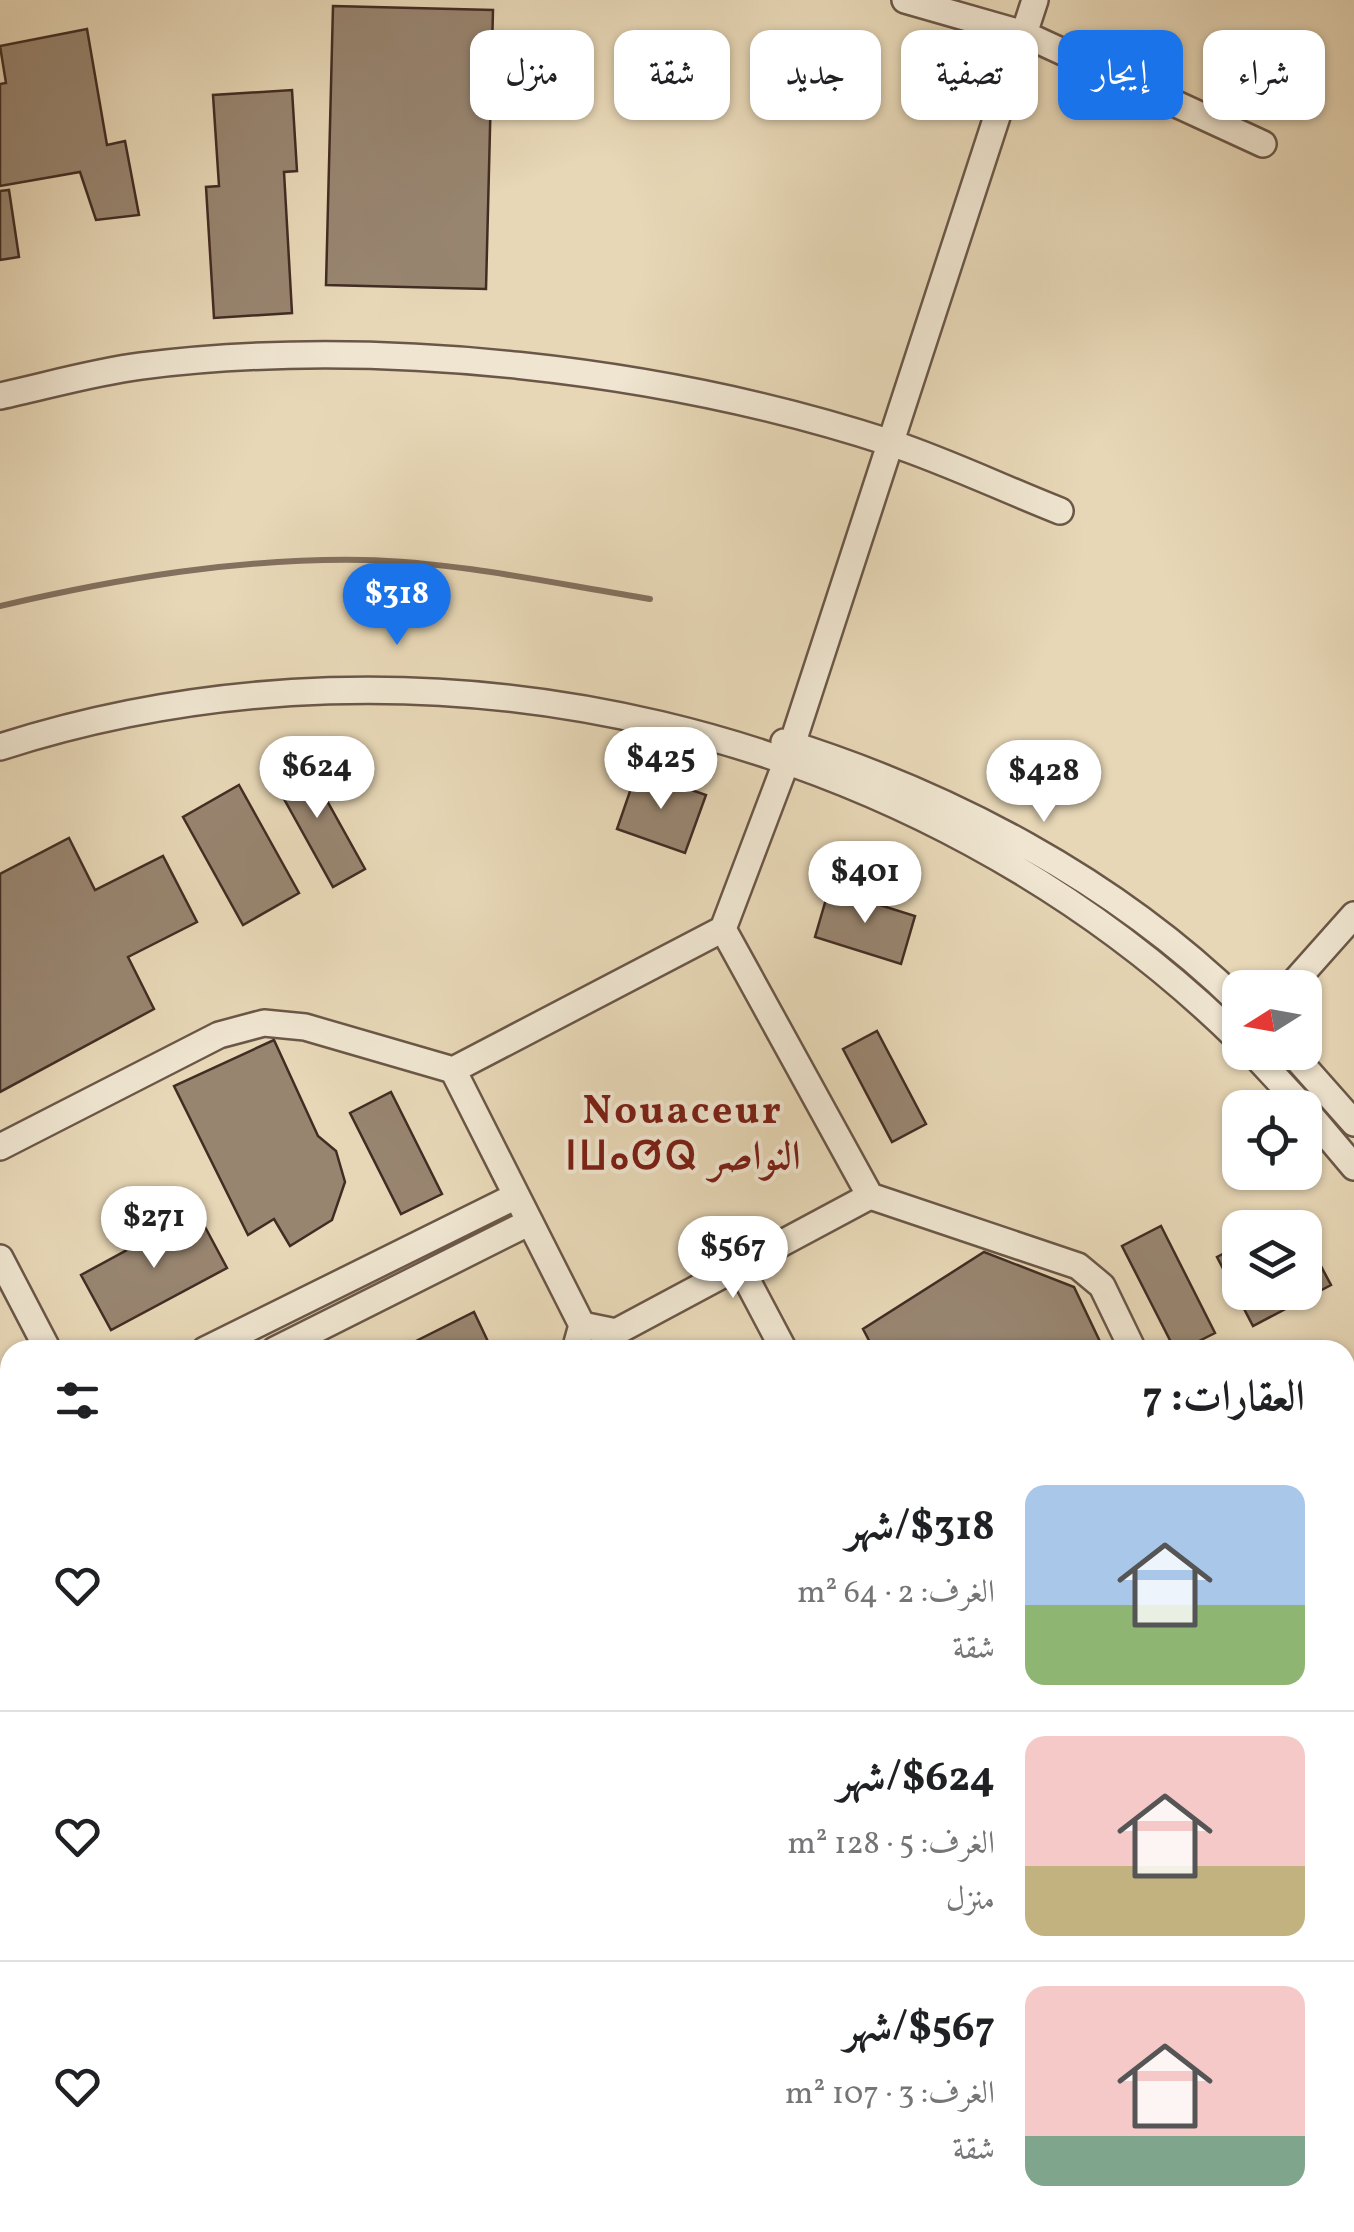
<!DOCTYPE html>
<html lang="ar">
<head>
<meta charset="utf-8">
<style>
  body { margin:0; font-family:Vollkorn,Amiri,"Noto Sans Tifinagh",serif; background:#f6f6f6; color:#202124; direction:rtl; height:100vh; display:flex; flex-direction:column; font-size:38px; white-space:nowrap }
  * { box-sizing:border-box; margin:0 }
  p { font-size:32px; color:#757577 }
  .icon { flex:none; width:55px; height:55px; fill:none; stroke:currentColor; stroke-width:2; stroke-linecap:round; stroke-linejoin:round }
  .map { position:relative; flex:1; overflow:hidden; direction:ltr }
  .drawer { position:absolute; left:0px; top:1340px; width:1355px; height:892px; display:flex; flex-direction:column; background:#fff; border-radius:30px 30px 0 0; box-shadow:0 2px 8px #0004; direction:rtl }
  .drawer>* { flex:none }
  .top-card { position:absolute; left:30px; top:30px; width:1295px; height:90px; direction:rtl; display:flex; gap:20px }
  .needle { width:65px; rotate:259deg }
  .controls { position:absolute; left:1222px; top:970px; display:grid; gap:20px }
  .controls a { display:grid; place-items:center; width:100px; height:100px; border-radius:20px; background:#fff; box-shadow:0 2px 8px #0004; font-size:50px }
  .price { position:absolute; translate:-50% -85px; padding:0 22px; border-radius:35px; background:#fff; color:#222; font-size:32px; line-height:65px; filter:drop-shadow(0 2px 5px #0008) }
  .price::after { content:''; position:absolute; left:50%; top:60px; width:30px; height:22px; margin-left:-15px; background:inherit; clip-path:polygon(0 0,100% 0,50% 100%) }
  .price.selected { background:#1a73e8; color:#fff }
  ul { padding:0; list-style:none }
  li { display:flex; align-items:center; gap:30px; height:250px; padding:0 50px }
  li+li { border-top:2px solid #e0e0e0 }
  li span { display:grid; place-items:center; flex:none; width:280px; height:200px; border-radius:20px; color:#555 }
  li>.icon { margin-inline-start:auto }
  span .icon { width:120px; height:120px; fill:#fffc; stroke-width:1 }
  li b { font-size:42px }
  h2 { display:flex; justify-content:space-between; align-items:center; height:120px; padding:0 50px; font-size:42px }
  .chip { padding:0 35px; border-radius:20px; background:#fff; box-shadow:0 2px 8px #0004; font-size:35px; line-height:90px }
  .chip.selected { background:#1a73e8; color:#fff }
  .map>svg:first-child { display:block }
  .lines { fill:none; stroke-linecap:round; stroke-linejoin:round }
  .stream { stroke:#83705e; stroke-width:6 }
  .building { fill:#988570; stroke:#422c24; stroke-width:2.5 }
  .minor-casing { stroke:#6b5748; stroke-width:30 }
  .path { stroke:#422c24; stroke-width:4; stroke-dasharray:2.5 5; stroke-linecap:butt }
  .minor { stroke:#efe5d0; stroke-width:25 }
  .labels { text-anchor:middle; dominant-baseline:central; stroke-width:8; stroke-linejoin:round; paint-order:stroke }
  .district-label { font-size:40px; font-weight:bold; letter-spacing:2.5px; fill:#7a1f14; stroke:#efe5d0 }
</style>
</head>
<body>
<div class="map">
<svg width="1354" height="2232" viewBox="0 0 1354 2232">
  <rect width="100%" height="100%" fill="#e7d7b6"/>
  <filter id="stains"><feTurbulence type="fractalNoise" baseFrequency=".002" numOctaves="4"/><feColorMatrix values="0 0 0 0 .2 0 0 0 0 .09 0 0 0 0 .02 0 0 0 .5 -.17"/></filter>
  <radialGradient id="worn" r=".72"><stop offset=".6" stop-color="#630" stop-opacity="0"/><stop offset="1" stop-color="#630" stop-opacity=".3"/></radialGradient>
  <g class="lines">
    <!-- stream -->
    <path class="stream" d="M 0,606 C 120,578 239,558 363,560 C 459,562 556,584 650,599"/>
  </g>
  <!-- building -->
  <path class="building" d="M 333,6 L 493,10 L 486,289 L 326,285 Z
    M 87,29 L 107,145 L 125,141 L 139,215 L 96,220 L 80,172 L 0,186 L 0,84 L 6,83 L 0,46 Z
    M 292,90 L 297,171 L 284,172 L 292,313 L 214,318 L 206,187 L 219,186 L 213,95 Z
    M 9,190 L 19,257 L 0,260 L 0,191 Z
    M 301,754 L 365,869 L 333,887 L 269,772 Z
    M 637,771 L 706,795 L 685,853 L 617,829 Z
    M 239,785 L 299,893 L 243,925 L 183,817 Z
    M 69,838 L 95,890 L 163,856 L 197,922 L 128,957 L 154,1009 L 0,1092 L 0,874 Z
    M 829,889 L 915,916 L 901,964 L 815,937 Z
    M 877,1031 L 926,1124 L 892,1142 L 843,1049 Z
    M 274,1040 L 318,1136 L 336,1151 L 345,1182 L 332,1220 L 290,1246 L 274,1219 L 248,1235 L 174,1086 Z
    M 391,1092 L 442,1194 L 401,1214 L 350,1113 Z
    M 197,1212 L 227,1268 L 111,1330 L 81,1275 Z
    M 1161,1226 L 1215,1333 L 1181,1350 L 1175,1350 L 1122,1246 Z
    M 1305,1236 L 1331,1285 L 1253,1326 L 1217,1257 L 1240,1245 L 1240,1292 L 1305,1292 Z
    M 984,1252 L 1074,1287 L 1104,1350 L 874,1350 L 863,1329 Z
    M 474,1312 L 492,1350 L 398,1350 Z"/>
  <g class="lines">
    <!-- minor casing -->
    <g class="minor-casing">
      <path id="minor" d="M 905,0 L 1024,34 L 1263,144
        M 0,396 C 46,386 94,372 141,366 C 377,336 665,369 891,443 C 948,462 1004,489 1060,511
        M 784,742 C 950,794 1114,880 1240,1003
        M 0,747 C 427,610 920,726 1240,1041
        M 723,929 L 870,1196 L 1078,1266 L 1102,1286 L 1133,1350
        M 1289,988 L 1354,915
        M 1252,1052 L 1304,1108
        M 1291,1052 L 1354,1123
        M 453,1070 L 582,1325 L 575,1350
        M 1305,1109 L 1354,1167
        M 0,1147 L 219,1035 L 264,1023 L 305,1027 L 453,1070 L 723,929 L 787,760 L 1035,0
        M 0,1258 L 48,1350
        M 740,1267 L 784,1350
        M 582,1325 L 616,1332 L 870,1196
        M 205,1350 L 516,1196
        M 275,1350 L 530,1222
        M 1345,1448 L 1354,1443
        M 0,1452 L 10,1447
        M 0,1488 L 10,1483
        M 1345,1762 L 1354,1778
        M 0,1848 L 10,1843
        M 1345,2003 L 1354,1998
        M 0,2182 L 10,2202
        M 20,2222 L 25,2232
        M 1232,2222 L 1237,2232
        M 244,2232 L 249,2222
        M 281,2232 L 302,2222
        M 896,2232 L 915,2222"/>
    </g>
    <!-- path -->
    <path class="path" d="M 1029,2222 L 1034,2232"/>
    <!-- minor -->
    <use href="#minor" class="minor"/>
  </g>
  <g class="labels">
    <!-- district labels -->
    <g class="district-label">
      <text x="683" y="1113">Nouaceur<tspan x="683" dy="46">ⵏⵡⴰⵚⵕ النواصر</tspan></text>
    </g>
  </g>
  <rect width="100%" height="100%" filter="url(#stains)"/>
  <rect width="100%" height="100%" fill="url(#worn)"/>
</svg>
<div class="controls">
<a><svg class="needle" viewBox="-14 -14 28 28"><path d="M0-13l5 13h-10z" fill="#e53935"/><path d="M0 13l5-13h-10z" fill="#757577"/></svg></a>
<a><svg class="icon" aria-label="locate" viewBox="0 0 24 24"><circle cx="12" cy="12" r="6"/><path d="M12 2v4M12 18v4M2 12h4M18 12h4"/></svg></a>
<a><svg class="icon" aria-label="layers" viewBox="0 0 24 24"><path d="M12 4l9 5-9 5-9-5zM3 14l9 5 9-5"/></svg></a>
</div>
<b class="price selected" style="left:397px;top:648px">$318</b>
<b class="price" style="left:661px;top:812px">$425</b>
<b class="price" style="left:317px;top:821px">$624</b>
<b class="price" style="left:1044px;top:825px">$428</b>
<b class="price" style="left:865px;top:926px">$401</b>
<b class="price" style="left:154px;top:1271px">$271</b>
<b class="price" style="left:733px;top:1301px">$567</b>
<div class="top-card">
<a class="chip">شراء</a>
<a class="chip selected">إيجار</a>
<a class="chip">تصفية</a>
<a class="chip">جديد</a>
<a class="chip">شقة</a>
<a class="chip">منزل</a>
</div>
<section class="drawer">
<h2>العقارات: 7<svg class="icon" aria-label="filters" viewBox="0 0 24 24"><path d="M4 7h16M4 17h16"/><circle cx="9" cy="7" r="2"/><circle cx="15" cy="17" r="2"/></svg></h2>
<ul>
<li><span style="background:linear-gradient(#a9c7e8 60%,#8fb573 0)"><svg class="icon" aria-label="home" viewBox="0 0 24 24"><path d="M3 11l9-7 9 7M6 9v11h12V9"/></svg></span><div><b>$318/شهر</b><p>الغرف: 2 · 64 m²</p><p>شقة</p></div><svg class="icon" aria-label="heart" viewBox="0 0 24 24"><path d="M12 20l-8-8c-3-5 5-10 8-4 3-6 11-1 8 4z"/></svg></li>
<li><span style="background:linear-gradient(#f6c9c9 65%,#c2b280 0)"><svg class="icon" aria-label="home" viewBox="0 0 24 24"><path d="M3 11l9-7 9 7M6 9v11h12V9"/></svg></span><div><b>$624/شهر</b><p>الغرف: 5 · 128 m²</p><p>منزل</p></div><svg class="icon" aria-label="heart" viewBox="0 0 24 24"><path d="M12 20l-8-8c-3-5 5-10 8-4 3-6 11-1 8 4z"/></svg></li>
<li><span style="background:linear-gradient(#f6c9c9 75%,#7fa58c 0)"><svg class="icon" aria-label="home" viewBox="0 0 24 24"><path d="M3 11l9-7 9 7M6 9v11h12V9"/></svg></span><div><b>$567/شهر</b><p>الغرف: 3 · 107 m²</p><p>شقة</p></div><svg class="icon" aria-label="heart" viewBox="0 0 24 24"><path d="M12 20l-8-8c-3-5 5-10 8-4 3-6 11-1 8 4z"/></svg></li>
</ul>
</section>
</div>
</body>
</html>
